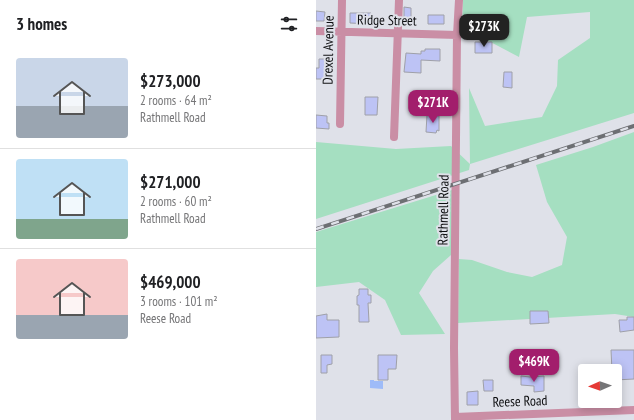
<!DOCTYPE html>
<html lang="en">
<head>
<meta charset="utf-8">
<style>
  body { margin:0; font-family:"PT Sans Narrow",sans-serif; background:#f6f6f6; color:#202124; height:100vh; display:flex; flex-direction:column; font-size:15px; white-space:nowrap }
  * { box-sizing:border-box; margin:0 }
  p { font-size:13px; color:#757577 }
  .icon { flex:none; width:22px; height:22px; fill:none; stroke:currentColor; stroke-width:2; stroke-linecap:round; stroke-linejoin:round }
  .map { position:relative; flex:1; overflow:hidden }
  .drawer { display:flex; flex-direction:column; background:#fff; width:316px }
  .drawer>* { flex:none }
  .needle { width:26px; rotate:268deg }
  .tools { position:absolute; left:262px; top:364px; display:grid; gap:8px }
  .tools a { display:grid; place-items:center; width:44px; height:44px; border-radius:4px; background:#fff; box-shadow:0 2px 10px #0003; font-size:20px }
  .price { position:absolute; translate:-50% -34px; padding:0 9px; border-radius:8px; background:#a21e6c; color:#fff; font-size:13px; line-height:26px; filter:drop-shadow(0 1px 2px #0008) }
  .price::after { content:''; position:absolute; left:50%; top:24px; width:12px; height:9px; margin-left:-6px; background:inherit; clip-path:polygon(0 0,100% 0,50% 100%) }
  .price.current { background:#222; color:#fff }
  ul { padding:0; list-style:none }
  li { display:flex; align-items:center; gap:12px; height:100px; padding:0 16px }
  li+li { border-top:1px solid #e0e0e0 }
  li span { display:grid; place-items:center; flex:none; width:112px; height:80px; border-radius:4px; color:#555 }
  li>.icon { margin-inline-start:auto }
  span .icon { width:48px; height:48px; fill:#fffc; stroke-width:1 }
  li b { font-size:17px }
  h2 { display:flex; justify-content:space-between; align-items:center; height:48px; padding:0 16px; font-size:17px }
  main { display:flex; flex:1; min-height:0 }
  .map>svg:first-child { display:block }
  .green { fill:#a5dfc1 }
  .water { fill:#9ebbf8 }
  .building { fill:#bdc3f5; stroke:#9fa0a8 }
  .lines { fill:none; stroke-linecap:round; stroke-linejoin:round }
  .minor { stroke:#ca8ea5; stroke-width:8 }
  .rail-casing { stroke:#6d6f73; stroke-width:4 }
  .rail { stroke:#dfe1e9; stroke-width:2.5; stroke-dasharray:8; stroke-linecap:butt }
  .labels { text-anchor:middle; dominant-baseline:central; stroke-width:4; stroke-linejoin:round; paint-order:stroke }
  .street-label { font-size:14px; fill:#0d0e10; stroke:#dfe1e9 }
</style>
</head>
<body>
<main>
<section class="drawer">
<h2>3 homes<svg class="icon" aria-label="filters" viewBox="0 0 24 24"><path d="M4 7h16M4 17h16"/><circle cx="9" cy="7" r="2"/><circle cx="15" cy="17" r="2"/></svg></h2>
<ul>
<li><span style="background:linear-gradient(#c9d6e8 60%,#9aa5b1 0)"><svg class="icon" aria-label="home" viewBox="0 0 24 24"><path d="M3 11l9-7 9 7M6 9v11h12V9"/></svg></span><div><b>$273,000</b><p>2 rooms · 64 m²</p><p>Rathmell Road</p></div></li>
<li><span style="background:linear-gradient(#bfe0f5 75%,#7fa58c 0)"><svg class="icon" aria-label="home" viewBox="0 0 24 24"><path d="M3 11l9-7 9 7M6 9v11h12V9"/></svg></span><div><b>$271,000</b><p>2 rooms · 60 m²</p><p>Rathmell Road</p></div></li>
<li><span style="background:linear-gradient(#f6c9c9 70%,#9aa5b1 0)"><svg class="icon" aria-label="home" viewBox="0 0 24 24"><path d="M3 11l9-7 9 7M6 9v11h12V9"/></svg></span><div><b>$469,000</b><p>3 rooms · 101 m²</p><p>Reese Road</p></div></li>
</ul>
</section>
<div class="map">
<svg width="318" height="420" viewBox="0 0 318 420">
  <rect width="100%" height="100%" fill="#dfe1e9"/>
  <!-- green -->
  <path class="green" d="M 147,0 L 318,0 L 318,113 L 154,164 L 153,170 L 0,219 L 0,142 L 80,149 L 135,146 L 154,164 L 153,88 L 169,126 L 226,117 L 241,86 L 242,60 L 274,38 L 274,12 L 211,17 L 203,57 L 146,27 Z
    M 318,132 L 318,317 L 299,314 L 142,323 L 143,259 L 156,260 L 191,272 L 216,277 L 246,265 L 251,237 L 231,202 L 220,165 L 277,147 Z
    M 136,190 L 135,255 L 117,271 L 103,293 L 129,334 L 85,335 L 69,300 L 43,282 L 0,287 L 0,232 Z"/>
  <!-- water -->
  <path class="water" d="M 54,380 L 58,380 L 58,381 L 67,381 L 67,389 L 54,388 Z"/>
  <!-- building -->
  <path class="building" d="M 88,7 L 95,8 L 95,24 L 88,24 Z
    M 0,11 L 9,12 L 8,21 L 0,21 Z
    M 34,13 L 55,13 L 55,24 L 34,23 Z
    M 112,15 L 128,15 L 128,24 L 112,24 Z
    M 159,42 L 176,42 L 176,53 L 159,53 Z
    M 109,49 L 124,49 L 124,61 L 105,60 L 105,73 L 88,72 L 90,53 L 105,54 L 105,51 L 109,51 Z
    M 3,59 L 12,59 L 12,68 L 14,68 L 14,79 L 0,79 L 0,68 L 3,68 Z
    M 188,72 L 196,72 L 196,88 L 187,87 Z
    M 49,97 L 62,97 L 61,115 L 49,115 Z
    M 0,115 L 11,116 L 11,123 L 13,123 L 13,129 L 0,128 Z
    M 111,115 L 123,116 L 123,131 L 121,130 L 120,133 L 110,132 Z
    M 43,289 L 52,289 L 52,295 L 55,295 L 55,303 L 52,303 L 53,322 L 43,322 L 43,305 L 41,305 L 41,296 L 43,295 Z
    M 214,311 L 232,311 L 233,323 L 214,324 Z
    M 11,314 L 11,320 L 23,320 L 23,337 L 0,338 L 0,316 Z
    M 311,317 L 318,317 L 318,330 L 304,332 L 303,320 L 311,320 Z
    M 295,350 L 318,350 L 318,379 L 299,380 L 299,371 L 296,371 Z
    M 5,355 L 16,355 L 16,364 L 11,365 L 11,373 L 5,373 Z
    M 62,355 L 81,355 L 80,369 L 72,369 L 72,380 L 62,380 Z
    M 205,376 L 214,377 L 228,376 L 228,391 L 218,392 L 218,386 L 205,385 Z
    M 167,380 L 177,380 L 177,391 L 168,391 Z
    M 162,391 L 162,405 L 151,405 L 151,392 Z"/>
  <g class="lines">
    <!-- minor -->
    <path class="minor" d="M 0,31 L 141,35
      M 24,124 L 26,0
      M 78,137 L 83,0
      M 296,401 L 296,411
      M 139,417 L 318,410
      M 139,420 L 138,348 L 141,35 L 143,0"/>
    <!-- rail casing -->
    <g class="rail-casing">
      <path id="rail" d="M 0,229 L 318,126"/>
    </g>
    <!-- rail -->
    <use href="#rail" class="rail"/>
  </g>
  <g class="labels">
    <!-- street labels -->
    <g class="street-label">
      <text transform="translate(71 20) rotate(1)">Ridge Street</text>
      <text transform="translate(12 50) rotate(-89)">Drexel Avenue</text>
      <text transform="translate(127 210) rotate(-89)">Rathmell Road</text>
      <text transform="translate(204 401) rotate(-2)">Reese Road</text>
    </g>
  </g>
</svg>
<div class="tools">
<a><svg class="needle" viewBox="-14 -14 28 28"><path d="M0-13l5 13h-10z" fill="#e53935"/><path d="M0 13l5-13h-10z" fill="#757577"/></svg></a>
</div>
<b class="price current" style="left:168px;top:48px">$273K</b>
<b class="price" style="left:117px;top:124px">$271K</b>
<b class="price" style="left:218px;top:383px">$469K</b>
</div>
</main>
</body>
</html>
